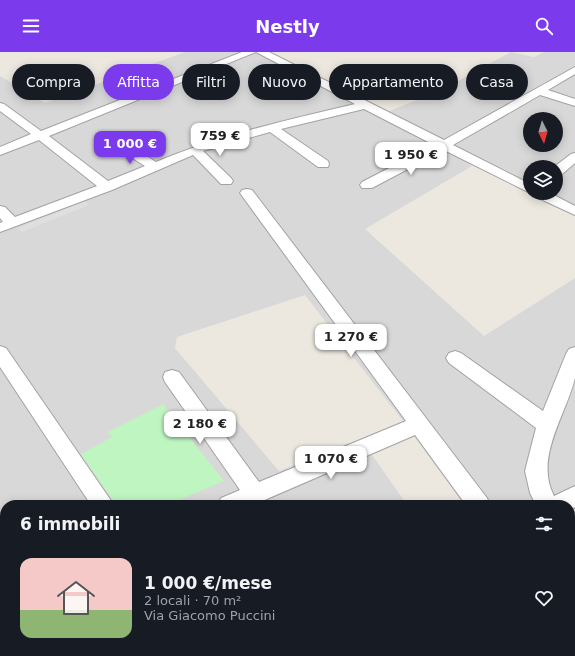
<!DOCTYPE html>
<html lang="it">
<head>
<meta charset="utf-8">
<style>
  body { margin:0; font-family:"DejaVu Sans",sans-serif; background:#20242c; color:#f1f3f6; height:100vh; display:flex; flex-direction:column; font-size:15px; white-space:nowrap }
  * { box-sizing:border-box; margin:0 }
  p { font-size:13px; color:#9ea1a6 }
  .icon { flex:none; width:22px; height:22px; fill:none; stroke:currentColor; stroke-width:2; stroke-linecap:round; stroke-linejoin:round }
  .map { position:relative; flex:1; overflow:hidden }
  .drawer { position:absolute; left:0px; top:448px; width:575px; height:156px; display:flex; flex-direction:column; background:#171b24; border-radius:16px 16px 0 0; box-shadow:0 2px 10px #0003 }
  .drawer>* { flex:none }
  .banner { position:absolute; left:12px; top:12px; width:551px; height:36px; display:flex; gap:8px }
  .needle { width:26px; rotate:175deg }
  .fabs { position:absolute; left:523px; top:60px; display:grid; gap:8px }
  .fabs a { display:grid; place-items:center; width:40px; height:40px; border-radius:50%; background:#171b24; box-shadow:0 2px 10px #0003; font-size:20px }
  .price { position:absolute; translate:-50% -34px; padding:0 9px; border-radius:8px; background:#fff; color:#222; font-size:13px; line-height:26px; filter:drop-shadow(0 1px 2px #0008) }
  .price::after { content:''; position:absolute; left:50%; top:24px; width:12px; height:9px; margin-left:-6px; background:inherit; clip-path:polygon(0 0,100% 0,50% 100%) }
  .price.current { background:#7c3aed; color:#fff }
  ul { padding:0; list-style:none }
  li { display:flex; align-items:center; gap:12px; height:100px; padding:0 20px }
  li+li { border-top:1px solid #363941 }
  li span { display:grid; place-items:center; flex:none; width:112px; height:80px; border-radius:12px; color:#555 }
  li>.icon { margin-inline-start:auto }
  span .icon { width:48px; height:48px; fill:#fffc; stroke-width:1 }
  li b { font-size:17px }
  h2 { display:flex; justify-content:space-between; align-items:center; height:48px; padding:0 20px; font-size:17px }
  .pill { padding:0 14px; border-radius:18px; background:#171b24; box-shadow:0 2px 10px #0003; font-size:14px; line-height:36px }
  .pill.current { background:#7c3aed; color:#fff }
  header { display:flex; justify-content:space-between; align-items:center; height:52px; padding:0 20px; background:#7c3aed; color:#fff; font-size:18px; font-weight:700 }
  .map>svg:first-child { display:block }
  .residential { fill:#d9d8d8; fill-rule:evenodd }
  .grass { fill:#c7e4a9 }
  .park { fill:#bef5c1 }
  .pitch { fill:#83d7b4 }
  .parking { fill:#dfdfdf }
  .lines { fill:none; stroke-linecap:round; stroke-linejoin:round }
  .minor-casing { stroke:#a2a2a2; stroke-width:2 }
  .minor { fill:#fff; fill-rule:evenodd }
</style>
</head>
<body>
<header><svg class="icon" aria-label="menu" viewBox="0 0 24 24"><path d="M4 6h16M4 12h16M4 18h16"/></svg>Nestly<svg class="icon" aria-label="search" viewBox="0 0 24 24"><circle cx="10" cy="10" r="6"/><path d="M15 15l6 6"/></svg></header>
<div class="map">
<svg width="575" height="604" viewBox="0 0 575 604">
  <rect width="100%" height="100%" fill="#ece8e0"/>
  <!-- residential -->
  <path class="residential" d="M 185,0 L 255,0 L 379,63 L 440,39 L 511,0 L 534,5 L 544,0 L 575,0 L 575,154 L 547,141 L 556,141 L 556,115 L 530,115 L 530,133 L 459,105 L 472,114 L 365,177 L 484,284 L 575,226 L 575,470 L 570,473 L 570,453 L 464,453 L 403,369 L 305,243 L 177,285 L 175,296 L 279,419 L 361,387 L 407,453 L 5,453 L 4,532 L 0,522 L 0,24 L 45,51 ZM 530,67 L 556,67 L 556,93 L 530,93 Z
    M 0,574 L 5,575 L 5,599 L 79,599 L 79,604 L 0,604 Z"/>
  <!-- grass -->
  <path class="grass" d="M 79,599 L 217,599 L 216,604 L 79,604 Z"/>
  <!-- park -->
  <path class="park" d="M 163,352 L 224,429 L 167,453 L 116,453 L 81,402 L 112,385 L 108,380 Z
    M 570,517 L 575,521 L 575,569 L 570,565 Z"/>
  <!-- pitch -->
  <path class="pitch" d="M 360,599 L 390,599 L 396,604 L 356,604 Z"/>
  <!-- parking -->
  <path class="parking" d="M 85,149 L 89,153 L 22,180 L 18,176 Z"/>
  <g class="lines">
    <!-- minor casing -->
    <g class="minor-casing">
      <path id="minor" d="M 242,0 L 256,0 L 49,84 L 108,129 L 145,114 L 113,94 L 111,91 L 113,88 L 121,88 L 156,110 C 220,83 287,68 355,52 L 256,0 L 269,0 L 444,88 L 575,15 L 575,22 L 548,38 L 575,47 L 575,54 L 540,43 L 453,93 L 530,132 L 530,141 L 444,98 L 372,136 L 362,136 L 360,133 L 362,130 L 434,93 L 364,57 L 281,77 L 328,109 L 329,112 L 328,115 L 318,115 L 270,80 L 203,99 L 231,126 L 233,129 L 231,132 L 221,132 L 193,103 L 112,138 L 0,180 L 0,171 L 3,170 L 0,166 L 0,154 L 5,155 L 15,165 L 97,134 L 39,88 L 0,103 L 0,95 L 31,82 L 0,59 L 0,51 L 4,52 L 41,79 Z
        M 575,101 L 575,111 L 561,123 L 556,124 L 556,115 L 554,115 L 571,102 Z
        M 247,137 L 252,138 L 487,446 L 490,453 L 466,453 L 415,383 L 253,453 L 218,453 L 221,446 L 240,438 L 165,330 L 163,325 L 165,320 L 172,318 L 179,320 L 259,430 L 406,369 L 240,141 L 242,138 Z
        M 532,141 L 550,141 L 575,154 L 575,163 L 534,144 Z
        M 0,294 L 6,296 L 114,453 L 91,453 L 0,315 Z
        M 575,295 C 575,305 575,317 575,326 C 566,363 534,406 554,444 L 575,434 L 575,455 L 570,458 L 570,453 L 536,453 L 530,441 L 525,419 L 536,376 L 449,311 L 446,306 L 449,301 L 455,299 L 461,301 L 543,359 L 566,302 L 569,297 Z
        M 0,535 L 5,535 L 5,559 L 0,559 Z"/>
    </g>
    <!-- minor -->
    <use href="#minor" class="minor"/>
  </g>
</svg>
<div class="fabs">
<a><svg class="needle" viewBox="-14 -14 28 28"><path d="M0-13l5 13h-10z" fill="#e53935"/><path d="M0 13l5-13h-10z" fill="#9ea1a6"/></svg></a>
<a><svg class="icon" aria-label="layers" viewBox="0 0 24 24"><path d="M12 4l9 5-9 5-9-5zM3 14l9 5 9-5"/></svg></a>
</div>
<b class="price" style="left:220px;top:105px">759 €</b>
<b class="price current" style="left:130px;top:113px">1 000 €</b>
<b class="price" style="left:411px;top:124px">1 950 €</b>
<b class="price" style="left:351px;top:306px">1 270 €</b>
<b class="price" style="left:200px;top:393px">2 180 €</b>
<b class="price" style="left:331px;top:428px">1 070 €</b>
<div class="banner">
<a class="pill">Compra</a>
<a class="pill current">Affitta</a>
<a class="pill">Filtri</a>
<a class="pill">Nuovo</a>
<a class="pill">Appartamento</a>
<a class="pill">Casa</a>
</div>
<section class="drawer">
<h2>6 immobili<svg class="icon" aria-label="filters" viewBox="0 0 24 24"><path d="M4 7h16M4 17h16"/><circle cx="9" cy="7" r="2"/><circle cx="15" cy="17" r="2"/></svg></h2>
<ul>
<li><span style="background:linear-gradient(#f6c9c9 65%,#8fb573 0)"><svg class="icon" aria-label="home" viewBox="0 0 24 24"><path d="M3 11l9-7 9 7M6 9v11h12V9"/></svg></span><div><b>1 000 €/mese</b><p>2 locali · 70 m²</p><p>Via Giacomo Puccini</p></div><svg class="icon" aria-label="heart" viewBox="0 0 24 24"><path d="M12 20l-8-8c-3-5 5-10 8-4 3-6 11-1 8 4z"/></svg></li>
</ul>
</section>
</div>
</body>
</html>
